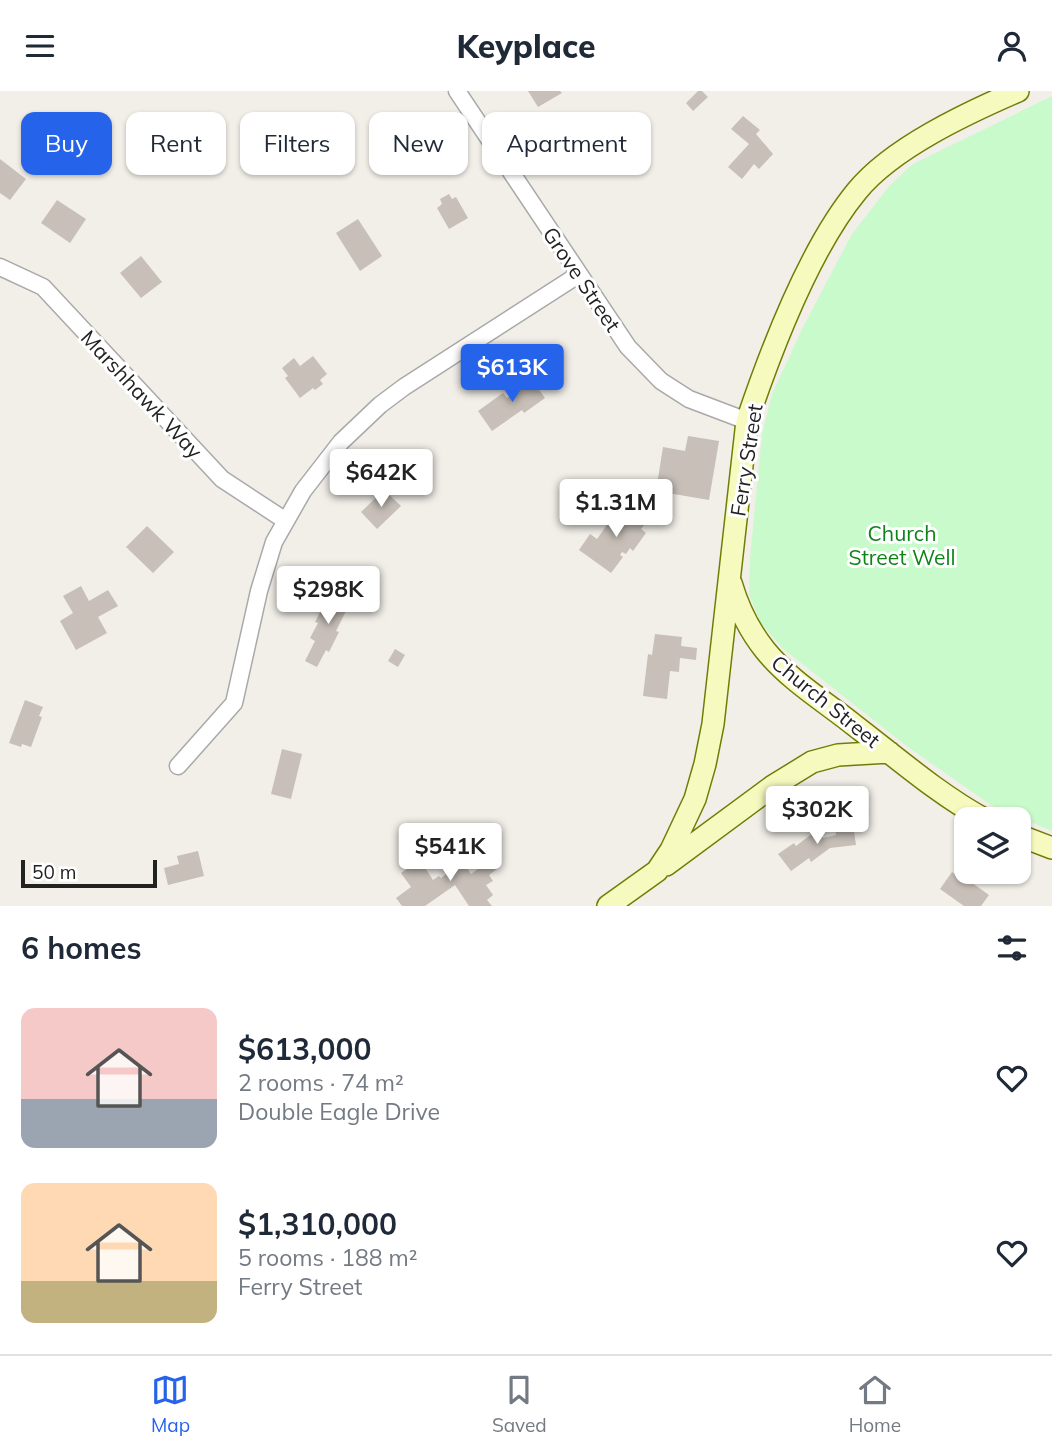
<!DOCTYPE html>
<html lang="en">
<head>
<meta charset="utf-8">
<style>
  body { margin:0; font-family:Mulish,sans-serif; background:#f6f6f7; color:#1f2937; height:100vh; display:flex; flex-direction:column; font-size:26px; white-space:nowrap }
  * { box-sizing:border-box; margin:0 }
  p { font-size:23px; color:#747a83 }
  .icon { flex:none; width:38px; height:38px; fill:none; stroke:currentColor; stroke-width:2; stroke-linecap:round; stroke-linejoin:round }
  .map { position:relative; height:815px; overflow:hidden }
  .sheet { display:flex; flex-direction:column; background:#fff; flex:1 }
  .sheet>* { flex:none }
  .banner { position:absolute; left:21px; top:21px; width:700px; height:63px; display:flex; gap:14px }
  .tools { position:absolute; left:954px; top:716px; display:grid; gap:14px }
  .tools a { display:grid; place-items:center; width:77px; height:77px; border-radius:14px; background:#fff; box-shadow:0 2px 5px #0004; font-size:35px }
  .scale { position:absolute; left:21px; bottom:18px; width:136px; box-sizing:border-box; padding-left:7px; border:4px solid #222; border-top:0; font-size:19px; line-height:24px; white-space:nowrap; color:#222; -webkit-text-stroke:5px #fff; paint-order:stroke }
  .price { position:absolute; translate:-50% -60px; padding:0 16px; border-radius:7px; background:#fff; color:#222; font-size:23px; line-height:46px; filter:drop-shadow(0 2px 4px #0008) }
  .price::after { content:''; position:absolute; left:50%; top:42px; width:21px; height:16px; margin-left:-10px; background:inherit; clip-path:polygon(0 0,100% 0,50% 100%) }
  .price.on { background:#2563eb; color:#fff }
  ul { padding:0; list-style:none }
  li { display:flex; align-items:center; gap:21px; height:175px; padding:0 21px }
  li span { display:grid; place-items:center; flex:none; width:196px; height:140px; border-radius:14px; color:#555 }
  li>.icon { margin-inline-start:auto }
  span .icon { width:84px; height:84px; fill:#fffc; stroke-width:1 }
  li b { font-size:30px }
  h2 { display:flex; justify-content:space-between; align-items:center; height:84px; padding:0 21px; font-size:30px }
  .chip { padding:0 24px; border-radius:14px; background:#fff; box-shadow:0 2px 5px #0004; font-size:24px; line-height:63px }
  .chip.on { background:#2563eb; color:#fff }
  header { display:flex; justify-content:space-between; align-items:center; height:91px; padding:0 21px; background:#fff; font-size:32px; font-weight:800 }
  .tabs { display:flex; justify-content:space-around; align-items:center; height:98px; border-top:2px solid #e0e1e3; background:#fff; font-size:19px; color:#747a83 }
  .tabs a { display:grid; justify-items:center; gap:4px }
  .tabs .on { color:#2563eb }
  .map>svg:first-child { display:block }
  .park { fill:#c8facc }
  .building { fill:#c7bfb8 }
  .lines { fill:none; stroke-linecap:round; stroke-linejoin:round }
  .street-casing { stroke:#a9a9a9; stroke-width:19 }
  .secondary-casing { stroke:#707d05; stroke-width:24 }
  .street { stroke:#fff; stroke-width:16 }
  .secondary { stroke:#f7fabf; stroke-width:21 }
  .labels { text-anchor:middle; dominant-baseline:central; stroke-width:6; stroke-linejoin:round; paint-order:stroke }
  .street-label { font-size:21px; fill:#222; stroke:#fff }
  .park-label { font-size:21px; fill:#0c8416; stroke:#fff }
</style>
</head>
<body>
<header><svg class="icon" aria-label="menu" viewBox="0 0 24 24"><path d="M4 6h16M4 12h16M4 18h16"/></svg>Keyplace<svg class="icon" aria-label="person" viewBox="0 0 24 24"><circle cx="12" cy="8" r="4"/><path d="M4 21q1-7 8-7t8 7"/></svg></header>
<div class="map">
<svg width="1052" height="815" viewBox="0 0 1052 815">
  <rect width="100%" height="100%" fill="#f2efe9"/>
  <!-- park -->
  <path class="park" d="M 1052,5 L 1052,740 L 991,714 L 908,656 L 782,557 L 760,531 L 749,503 L 750,467 L 762,343 L 772,303 L 803,236 L 852,143 L 890,94 L 913,73 Z"/>
  <!-- building -->
  <path class="building" d="M 528,0 L 560,0 L 562,2 L 538,16 Z
    M 698,0 L 702,0 L 708,6 L 693,20 L 686,12 Z
    M 743,25 L 760,39 L 756,43 L 773,63 L 759,78 L 754,73 L 742,88 L 728,76 L 749,53 L 731,38 Z
    M 0,68 L 26,88 L 10,109 L 0,102 Z
    M 449,103 L 452,108 L 456,106 L 468,127 L 449,138 L 437,117 L 442,113 L 440,108 Z
    M 57,109 L 86,128 L 70,152 L 41,132 Z
    M 358,128 L 382,165 L 360,180 L 336,142 Z
    M 141,165 L 162,191 L 141,207 L 120,182 Z
    M 313,265 L 327,283 L 320,289 L 323,293 L 315,299 L 313,297 L 300,307 L 285,287 L 288,285 L 282,277 L 294,267 L 300,275 Z
    M 530,286 L 545,307 L 524,322 L 522,319 L 492,340 L 478,320 L 503,302 L 507,307 L 511,304 L 508,300 Z
    M 688,345 L 719,350 L 709,409 L 656,400 L 663,356 L 685,360 Z
    M 384,399 L 401,415 L 377,438 L 361,421 Z
    M 628,413 L 643,424 L 640,429 L 645,433 L 641,438 L 646,442 L 633,460 L 630,457 L 626,463 L 622,461 L 620,464 L 623,466 L 611,482 L 579,459 L 590,443 L 597,448 L 616,421 L 620,424 Z
    M 147,435 L 174,461 L 153,482 L 126,456 Z
    M 81,495 L 89,510 L 108,499 L 118,515 L 98,526 L 107,542 L 76,559 L 60,530 L 73,522 L 63,505 Z
    M 332,498 L 352,508 L 336,540 L 339,541 L 329,561 L 326,559 L 317,576 L 305,570 L 315,550 L 310,547 L 318,532 L 315,531 Z
    M 655,543 L 682,546 L 681,555 L 697,557 L 696,569 L 680,567 L 679,581 L 670,580 L 667,608 L 643,605 L 648,563 L 652,564 Z
    M 395,558 L 405,564 L 398,576 L 388,570 Z
    M 25,609 L 43,616 L 39,625 L 42,626 L 31,656 L 22,653 L 21,656 L 9,652 Z
    M 282,658 L 302,663 L 291,708 L 271,703 Z
    M 853,733 L 856,754 L 830,757 L 811,771 L 809,767 L 791,780 L 778,763 L 794,752 L 796,755 L 817,739 L 823,747 L 836,744 L 835,735 Z
    M 487,755 L 498,770 L 493,773 L 497,778 L 489,784 L 493,790 L 486,794 L 493,804 L 487,809 L 492,815 L 469,815 L 455,794 L 425,815 L 402,815 L 396,807 L 411,796 L 401,782 L 420,769 L 433,789 L 439,785 L 441,787 L 453,778 L 456,781 L 465,774 L 471,783 L 482,775 L 474,764 Z
    M 198,760 L 204,785 L 168,794 L 164,777 L 179,773 L 177,765 Z
    M 952,781 L 958,785 L 961,781 L 970,787 L 968,789 L 989,804 L 981,815 L 964,815 L 940,798 Z"/>
  <g class="lines">
    <!-- street casing -->
    <g class="street-casing">
      <path id="street" d="M 457,0 L 628,256 L 661,290 L 689,308 L 747,330
        M 0,176 L 43,196 L 222,388 L 286,430
        M 178,675 L 234,612 L 259,500 L 274,451 L 303,400 L 341,351 L 380,314 L 404,296 L 578,184"/>
    </g>
    <!-- secondary casing -->
    <g class="secondary-casing">
      <path id="secondary" d="M 731,492 C 738,516 749,539 765,559 C 789,589 824,610 854,634 C 896,666 938,703 984,728
        M 1018,744 L 1052,757
        M 666,774 L 773,695 L 812,671 L 838,664 L 889,661
        M 608,815 L 657,780 L 671,759 L 695,708 L 705,673 L 713,633 L 747,330 C 771,259 809,158 857,100 C 892,57 967,22 1018,0"/>
    </g>
    <!-- street -->
    <use href="#street" class="street"/>
    <!-- secondary -->
    <use href="#secondary" class="secondary"/>
  </g>
  <g class="labels">
    <!-- street labels -->
    <g class="street-label">
      <text transform="translate(582 188) rotate(56)">Grove Street</text>
      <text transform="translate(142 303) rotate(47)">Marshhawk Way</text>
      <text transform="translate(746 369) rotate(-81)">Ferry Street</text>
      <text transform="translate(826 610) rotate(39)">Church Street</text>
    </g>
    <!-- park labels -->
    <g class="park-label">
      <text x="902" y="442">Church<tspan x="902" dy="24">Street Well</tspan></text>
    </g>
  </g>
</svg>
<div class="tools">
<a><svg class="icon" aria-label="layers" viewBox="0 0 24 24"><path d="M12 4l9 5-9 5-9-5zM3 14l9 5 9-5"/></svg></a>
</div>
<div class="scale">50 m</div>
<b class="price on" style="left:512px;top:313px">$613K</b>
<b class="price" style="left:381px;top:418px">$642K</b>
<b class="price" style="left:616px;top:448px">$1.31M</b>
<b class="price" style="left:328px;top:535px">$298K</b>
<b class="price" style="left:817px;top:755px">$302K</b>
<b class="price" style="left:450px;top:792px">$541K</b>
<div class="banner">
<a class="chip on">Buy</a>
<a class="chip">Rent</a>
<a class="chip">Filters</a>
<a class="chip">New</a>
<a class="chip">Apartment</a>
</div>
</div>
<section class="sheet">
<h2>6 homes<svg class="icon" aria-label="filters" viewBox="0 0 24 24"><path d="M4 7h16M4 17h16"/><circle cx="9" cy="7" r="2"/><circle cx="15" cy="17" r="2"/></svg></h2>
<ul>
<li><span style="background:linear-gradient(#f6c9c9 65%,#9aa5b1 0)"><svg class="icon" aria-label="home" viewBox="0 0 24 24"><path d="M3 11l9-7 9 7M6 9v11h12V9"/></svg></span><div><b>$613,000</b><p>2 rooms · 74 m²</p><p>Double Eagle Drive</p></div><svg class="icon" aria-label="heart" viewBox="0 0 24 24"><path d="M12 20l-8-8c-3-5 5-10 8-4 3-6 11-1 8 4z"/></svg></li>
<li><span style="background:linear-gradient(#ffd9b3 70%,#c2b280 0)"><svg class="icon" aria-label="home" viewBox="0 0 24 24"><path d="M3 11l9-7 9 7M6 9v11h12V9"/></svg></span><div><b>$1,310,000</b><p>5 rooms · 188 m²</p><p>Ferry Street</p></div><svg class="icon" aria-label="heart" viewBox="0 0 24 24"><path d="M12 20l-8-8c-3-5 5-10 8-4 3-6 11-1 8 4z"/></svg></li>
</ul>
</section>
<nav class="tabs">
<a class="on"><svg class="icon" aria-label="map" viewBox="0 0 24 24"><path d="M3 6l6-2 6 2 6-2v14l-6 2-6-2-6 2zM9 4v14M15 6v14"/></svg>Map</a>
<a><svg class="icon" aria-label="saved" viewBox="0 0 24 24"><path d="M7 4h10v16l-5-4-5 4z"/></svg>Saved</a>
<a><svg class="icon" aria-label="home" viewBox="0 0 24 24"><path d="M3 11l9-7 9 7M6 9v11h12V9"/></svg>Home</a>
</nav>
</body>
</html>
